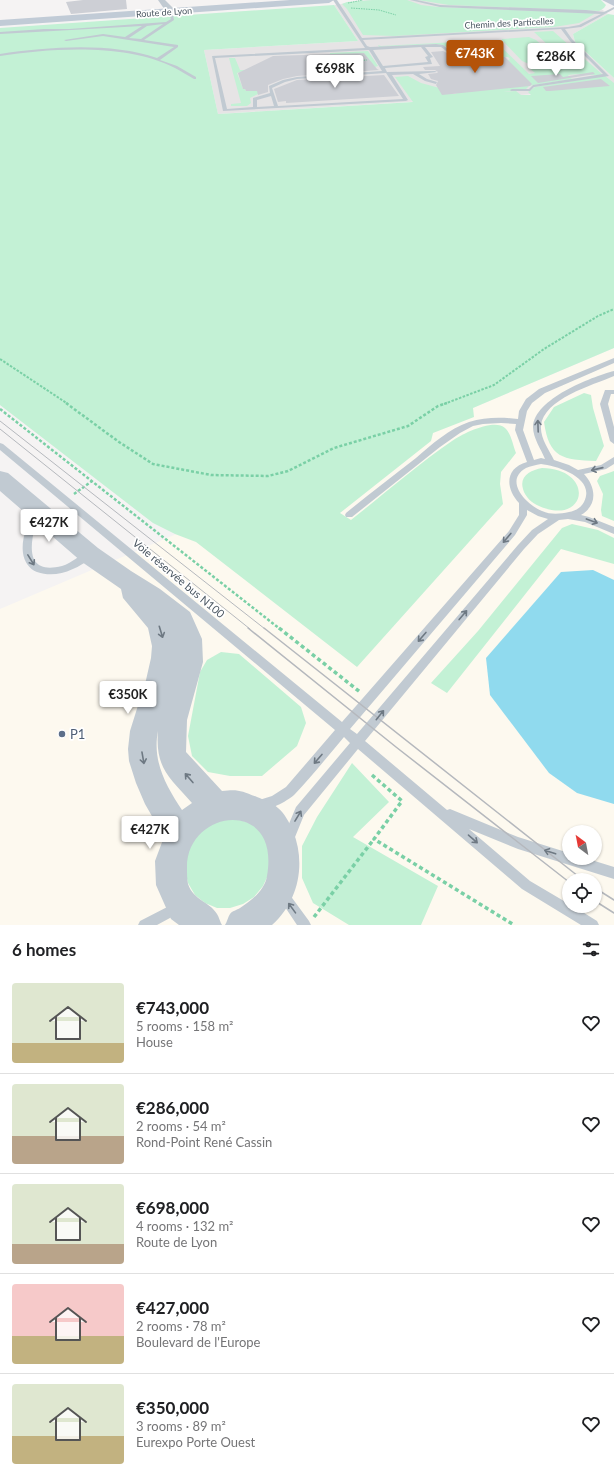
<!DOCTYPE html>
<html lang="en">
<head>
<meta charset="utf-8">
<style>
  body { margin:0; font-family:Lato,sans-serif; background:#f2f2f2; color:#202124; height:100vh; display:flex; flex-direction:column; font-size:15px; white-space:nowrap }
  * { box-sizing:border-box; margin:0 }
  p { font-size:13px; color:#757577 }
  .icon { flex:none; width:22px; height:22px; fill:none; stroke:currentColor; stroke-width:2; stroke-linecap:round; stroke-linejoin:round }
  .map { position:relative; height:925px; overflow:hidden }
  .drawer { display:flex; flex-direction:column; background:#fff; flex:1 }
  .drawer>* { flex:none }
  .needle { width:26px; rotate:328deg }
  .controls { position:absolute; left:562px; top:825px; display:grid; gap:8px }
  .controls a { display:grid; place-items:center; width:40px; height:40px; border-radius:50%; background:#fff; box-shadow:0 1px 3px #0004; font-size:20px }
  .price { position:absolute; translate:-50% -34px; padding:0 9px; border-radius:4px; background:#fff; color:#222; font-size:13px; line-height:26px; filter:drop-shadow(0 1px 2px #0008) }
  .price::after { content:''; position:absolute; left:50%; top:24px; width:12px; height:9px; margin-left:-6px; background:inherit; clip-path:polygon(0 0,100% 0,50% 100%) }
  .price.on { background:#b45309; color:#fff }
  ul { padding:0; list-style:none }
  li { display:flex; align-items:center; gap:12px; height:100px; padding:0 12px }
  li+li { border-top:1px solid #e0e0e0 }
  li span { display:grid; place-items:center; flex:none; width:112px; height:80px; border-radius:4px; color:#555 }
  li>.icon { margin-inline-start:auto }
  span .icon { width:48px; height:48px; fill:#fffc; stroke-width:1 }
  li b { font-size:17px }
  h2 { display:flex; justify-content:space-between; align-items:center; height:48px; padding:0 12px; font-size:17px }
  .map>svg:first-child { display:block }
  .commercial { fill:#fdf9ef; fill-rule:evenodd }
  .education { fill:#e6e4e5 }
  .green { fill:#c3f1d5 }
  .water { fill:#90daee }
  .building { fill:#cdcfd5 }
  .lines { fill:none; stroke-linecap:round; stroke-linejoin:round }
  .path-far3 { stroke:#7ad0a6; stroke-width:1; stroke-dasharray:1.5 1; stroke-linecap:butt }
  .path-far2 { stroke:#7ad0a6; stroke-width:2; stroke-dasharray:2.5 1.5; stroke-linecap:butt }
  .path-far1 { stroke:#7ad0a6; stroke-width:2.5; stroke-dasharray:3 2; stroke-linecap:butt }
  .path { stroke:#7ad0a6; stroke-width:3.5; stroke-dasharray:4 3; stroke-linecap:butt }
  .service { fill:#c1cad2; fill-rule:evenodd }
  .minor { fill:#c1cad2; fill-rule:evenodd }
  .tertiary { fill:#c1cad2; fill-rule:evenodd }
  .secondary { fill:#c1cbd6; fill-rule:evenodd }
  .tram-far1 { stroke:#b5b8bd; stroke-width:1 }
  .tram { stroke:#b5b8bd; stroke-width:1.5 }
  .oneway { stroke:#6e7983 }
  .service-dot { fill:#5c6f8a; stroke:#fff; stroke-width:1.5 }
  .labels { text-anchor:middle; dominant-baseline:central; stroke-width:3.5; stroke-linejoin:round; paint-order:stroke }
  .far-street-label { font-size:9px; fill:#4a5661; stroke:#fff }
  .street-label { font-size:11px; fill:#4a5661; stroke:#fff }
  .near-service-label { font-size:13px; fill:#4e5e75; stroke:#fff; text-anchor:start }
</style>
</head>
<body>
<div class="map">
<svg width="614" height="925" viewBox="0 0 614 925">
  <rect width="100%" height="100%" fill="#f5f3f3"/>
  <!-- commercial -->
  <path class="commercial" d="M 614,348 L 614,925 L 0,925 L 0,609 ZM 569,832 L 595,832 L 595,858 L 569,858 ZM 569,880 L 595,880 L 595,906 L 569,906 Z"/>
  <!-- education -->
  <path class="education" d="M 367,0 L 590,0 L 608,14 L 573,34 L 575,42 L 614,78 L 614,89 L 218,114 L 204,50 L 358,41 L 334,5 Z"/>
  <!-- green -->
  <path class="green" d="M 373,0 L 407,0 L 421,5 L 438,7 L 596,13 L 579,23 L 554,27 L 394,36 L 363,35 L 347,9 L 342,4 L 347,2 Z
    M 418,0 L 601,0 L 606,5 L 604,8 L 599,11 L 449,5 Z
    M 334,5 L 358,41 L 204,50 L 218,114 L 413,102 L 395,77 L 408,76 L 421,83 L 447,90 L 450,94 L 455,94 L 510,59 L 508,57 L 493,57 L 468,51 L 453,51 L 445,46 L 435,44 L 379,47 L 378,45 L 381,46 L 494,40 L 529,74 L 535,73 L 527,66 L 550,67 L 562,63 L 564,60 L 534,32 L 553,31 L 603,75 C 591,76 580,73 568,75 L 572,79 L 533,85 L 529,86 L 526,89 L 503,92 L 516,91 L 521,95 L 531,95 L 528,92 L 535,87 L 605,76 L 614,83 L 614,348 L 473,408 L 474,417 L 433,433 L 431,441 L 340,513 L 351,520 C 384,494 417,465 452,441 C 462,434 494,418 505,428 C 511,433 513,446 516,453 L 501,472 L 500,484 L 503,504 L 357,667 L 196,542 L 175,534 L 153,523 L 0,405 L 0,28 Z
    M 608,14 L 614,15 L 614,78 L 575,42 L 573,34 Z
    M 529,37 L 536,40 L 556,58 L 556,62 C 546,68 533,66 522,61 L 502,40 L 502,39 Z
    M 368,51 L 378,66 L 375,67 L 330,55 L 330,53 Z
    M 217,58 L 235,58 L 240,70 L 247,70 L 237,73 L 243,89 L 245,89 L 246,91 L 258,90 L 265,85 L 264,91 L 250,98 L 251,103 L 247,106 L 231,106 L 231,104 L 241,103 L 229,58 Z
    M 584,393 L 591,395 L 593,408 L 604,446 L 596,461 C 563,460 549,458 544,422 L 554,407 Z
    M 542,468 C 596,469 587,527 539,506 C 532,503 525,497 523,489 C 519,476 531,470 542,468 Z
    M 614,471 L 614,521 L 602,516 L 601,510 L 603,494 L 597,481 L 600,476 Z
    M 572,524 L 598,530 L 614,538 L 614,564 L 561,549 L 447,693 L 431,683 L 478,631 L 562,528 Z
    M 221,652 L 239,654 L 301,707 L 306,723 L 297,746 L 262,776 L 230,776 L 208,772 L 192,756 L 188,736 L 200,672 L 207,660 Z
    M 352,763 L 389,802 L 353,837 L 438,886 L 421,925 L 349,925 L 313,903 L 302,878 L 302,846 L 317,817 Z
    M 228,816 L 258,826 L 270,847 L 269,873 L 263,886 L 254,897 L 243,904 L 230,908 L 217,908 L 205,903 L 195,895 L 188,883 L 185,870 L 186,856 L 197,832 Z"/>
  <!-- water -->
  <path class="water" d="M 593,570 L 614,580 L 614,804 L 577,793 L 549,773 L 490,695 L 486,658 L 561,572 Z"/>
  <!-- building -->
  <path class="building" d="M 83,0 L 126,0 L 127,9 L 71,14 L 66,2 Z
    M 443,51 L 449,54 L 474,58 L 505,57 L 532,84 L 530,86 L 442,95 L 436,85 L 438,81 L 431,79 L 428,74 L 437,73 L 438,72 L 435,70 L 425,70 L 423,67 L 440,66 L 431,52 Z
    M 364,53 L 377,69 L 379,70 L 297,76 L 283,79 L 268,85 L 268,92 L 258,95 L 257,91 L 246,91 L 245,89 L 243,89 L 238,73 L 273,56 Z
    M 593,72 L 595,74 L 538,83 L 531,76 L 560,74 L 563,77 Z
    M 384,75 L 399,96 L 286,103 L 286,101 L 278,102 L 274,89 L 297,80 Z
    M 601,79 L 610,86 L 550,91 L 546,91 L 543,87 Z"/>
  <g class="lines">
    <!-- path-far3 -->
    <path class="path-far3" d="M 348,3 L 363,0
      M 351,8 L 379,10 L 396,15
      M 318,59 L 320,62 L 324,63 L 367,60"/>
    <!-- path-far2 -->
    <path class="path-far2" d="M 0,359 L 68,404
      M 444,404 L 494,385 L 544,349 L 598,316 L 614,309"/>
    <!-- path-far1 -->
    <path class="path-far1" d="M 66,403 L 119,442 L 153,464 L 211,475 L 268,476 L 288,471 L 334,448 L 408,426 L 438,406 L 447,403
      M 0,409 L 280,629
      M 74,494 L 92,481"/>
    <!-- path -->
    <path class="path" d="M 279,628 L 360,692
      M 372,775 L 402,801 L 374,839 L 514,925
      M 314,917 L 374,839"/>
    <!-- service -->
    <path class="service" d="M 333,0 L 337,0 L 362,38 L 568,27 L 579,25 L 601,14 L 440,7 L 410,0 L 417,0 L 440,5 L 586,10 L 604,12 L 614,7 L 614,9 L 581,27 L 565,29 L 572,39 L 609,76 L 534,87 L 530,91 L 511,91 L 510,90 L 512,89 L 529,89 L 533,85 L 603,74 L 570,41 L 561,29 L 363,40 L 367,46 L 370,47 L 436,44 L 443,45 L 450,51 L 480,55 L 478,56 L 449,53 L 441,47 L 425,47 L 433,57 L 430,58 L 432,64 L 385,68 L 387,72 L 435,71 L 437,72 L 419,74 L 427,79 L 437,82 L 436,84 L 425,81 L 413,74 L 392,75 L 408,100 L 406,101 L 223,111 L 212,56 L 365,48 ZM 421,47 L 428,56 L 425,57 L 428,62 L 383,66 L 373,50 ZM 369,50 L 382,71 L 297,77 L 283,80 L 269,86 L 270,93 L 253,98 L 253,107 L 227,109 L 215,58 ZM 386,73 L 403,99 L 278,106 L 272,88 L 285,82 L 297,79 ZM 271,96 L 274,106 L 257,107 L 257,100 Z
      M 170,10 L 172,11 L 174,20 L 144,40 L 178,45 L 178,47 L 160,60 L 177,66 L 196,77 L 196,79 L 194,79 C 187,75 181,71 175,68 C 127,43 52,48 0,56 L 0,54 C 48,47 110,42 157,58 L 174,47 L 103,36 L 66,41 L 64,40 L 103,34 L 125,37 L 142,26 L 0,34 L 0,32 L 44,29 L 69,29 L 166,22 L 171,19 L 168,11 ZM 163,24 L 141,39 L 129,38 L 147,26 Z
      M 614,358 L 614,363 L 545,393 L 532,403 L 527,411 L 523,430 L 534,460 L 541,458 L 545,459 C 541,449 533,438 533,427 C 534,399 591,377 614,371 L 614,376 C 593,385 543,399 541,426 C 540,438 549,450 554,460 L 569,465 L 578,470 L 601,465 L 614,457 L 614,464 L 606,469 L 584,474 C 596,487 598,505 581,515 L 589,517 L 614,527 L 614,534 L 585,522 L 568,519 L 559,520 L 538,534 L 524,549 L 365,741 L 447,810 L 450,809 L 518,837 L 569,853 L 569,858 L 585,858 L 614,867 L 614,879 L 518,849 L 469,829 L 530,881 L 569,904 L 569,906 L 573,906 L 597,921 L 599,925 L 581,925 L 522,889 L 358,749 L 304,815 L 293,842 L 289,844 L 285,842 L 283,838 L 296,807 L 350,743 L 344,737 C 328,756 312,776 295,794 C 288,801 266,813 256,809 L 254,805 L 256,801 L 272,796 L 286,787 L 335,730 L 0,450 L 0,443 L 3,444 L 342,722 L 509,531 L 519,515 L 519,503 C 505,488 505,468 527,462 L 515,430 L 516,424 L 501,423 L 483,424 L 473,426 L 460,433 L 440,447 L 352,517 L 346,517 L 345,515 L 346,513 C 369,494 393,476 416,458 C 432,444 449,429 469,422 C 485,417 501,417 518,419 L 519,411 L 526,399 L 539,389 ZM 541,464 C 558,466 596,478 584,502 C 581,508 575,511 569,512 C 560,514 551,515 542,511 C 527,505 503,481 526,468 C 530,466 536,465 541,464 ZM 527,510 L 538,516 L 548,519 L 532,530 L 518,545 L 357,734 L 350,729 L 515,535 L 527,515 Z
      M 605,390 L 614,390 L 614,394 L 611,394 L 608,404 L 614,427 L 614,444 L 610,441 L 600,404 Z
      M 36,507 L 39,508 L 40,510 C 33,532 18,577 62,566 C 72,563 79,555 89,551 L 92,552 L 93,555 L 92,558 C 76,569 57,579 37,572 C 29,569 24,561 23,553 C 21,539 28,523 32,510 L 33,508 Z
      M 283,889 L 287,891 L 309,921 L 311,925 L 297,925 L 277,895 L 279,891 Z
      M 177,902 L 181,904 L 183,908 L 181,912 L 157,925 L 138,925 L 140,921 Z"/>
    <!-- minor -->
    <path class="minor" d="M 158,0 L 165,0 L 173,8 L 173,13 L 167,13 Z"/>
    <!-- tertiary -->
    <path class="tertiary" d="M 0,471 L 8,473 L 98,548 L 131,571 L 160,589 L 190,612 L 202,639 L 203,662 L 187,720 L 186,752 L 222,791 C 239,789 241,791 257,797 C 264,800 272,802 278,808 C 285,814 289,822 293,831 C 306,863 299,901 272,925 L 225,925 C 227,922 228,917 230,914 C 232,911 237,910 240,908 C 251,901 265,890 267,876 C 281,796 185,809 187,869 C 187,873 187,879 188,884 C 194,901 209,901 217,914 C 219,917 220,922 222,925 L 179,925 L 171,919 L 156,885 L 155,861 L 164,837 L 145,804 L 136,783 L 129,761 L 128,749 L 130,731 L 146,680 L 151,658 L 152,646 L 148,628 L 123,598 L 121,589 L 82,562 L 0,491 ZM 158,731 C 155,768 169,777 192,803 L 182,810 C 166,786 152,761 158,731 Z"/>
    <!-- secondary -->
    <path class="secondary" d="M 290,0 L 334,0 L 329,3 L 0,26 L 0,20 Z
      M 602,0 L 614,0 L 614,6 Z"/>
    <!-- tram-far1 -->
    <path class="tram-far1" d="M 0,421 L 265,629
      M 0,429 L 250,629"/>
    <!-- tram -->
    <path class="tram" d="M 248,628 L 396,747 L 569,882
      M 264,628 L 583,880
      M 595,888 L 614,900
      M 595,901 L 614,913"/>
  </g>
  <!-- one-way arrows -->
  <defs><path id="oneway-shaft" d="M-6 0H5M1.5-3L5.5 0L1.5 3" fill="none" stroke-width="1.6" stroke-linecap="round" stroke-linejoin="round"/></defs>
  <g class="oneway">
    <use href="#oneway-shaft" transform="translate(538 426) rotate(-92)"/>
    <use href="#oneway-shaft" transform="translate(597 469) rotate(167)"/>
    <use href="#oneway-shaft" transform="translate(592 521) rotate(20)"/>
    <use href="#oneway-shaft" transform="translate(507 538) rotate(130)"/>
    <use href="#oneway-shaft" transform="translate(31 560) rotate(58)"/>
    <use href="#oneway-shaft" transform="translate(463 615) rotate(-50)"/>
    <use href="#oneway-shaft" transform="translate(161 632) rotate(73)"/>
    <use href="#oneway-shaft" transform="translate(422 637) rotate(131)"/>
    <use href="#oneway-shaft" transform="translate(380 715) rotate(-51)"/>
    <use href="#oneway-shaft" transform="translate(143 758) rotate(80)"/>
    <use href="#oneway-shaft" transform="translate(318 759) rotate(131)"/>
    <use href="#oneway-shaft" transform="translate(189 778) rotate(-131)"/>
    <use href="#oneway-shaft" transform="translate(298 816) rotate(-59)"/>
    <use href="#oneway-shaft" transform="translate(473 839) rotate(41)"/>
    <use href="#oneway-shaft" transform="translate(550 852) rotate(-162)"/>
    <use href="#oneway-shaft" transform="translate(292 908) rotate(-126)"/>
  </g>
  <!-- markers -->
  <circle class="service-dot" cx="62" cy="734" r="4"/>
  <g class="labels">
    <!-- far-street labels -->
    <g class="far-street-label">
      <text transform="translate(164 12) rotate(-4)">Route de Lyon</text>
      <text transform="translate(509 23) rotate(-3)">Chemin des Particelles</text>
    </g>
    <!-- street labels -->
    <g class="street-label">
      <text transform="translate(179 578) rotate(40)">Voie réservée bus N100</text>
    </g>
    <!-- near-service labels -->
    <g class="near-service-label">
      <text x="70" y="734">P1</text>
    </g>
  </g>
</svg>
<div class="controls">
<a><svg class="needle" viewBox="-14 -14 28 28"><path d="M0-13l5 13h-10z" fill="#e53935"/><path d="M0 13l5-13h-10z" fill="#757577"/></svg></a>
<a><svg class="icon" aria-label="locate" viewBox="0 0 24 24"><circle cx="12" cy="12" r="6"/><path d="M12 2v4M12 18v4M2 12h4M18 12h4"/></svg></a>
</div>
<b class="price on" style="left:475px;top:74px">€743K</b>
<b class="price" style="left:556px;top:77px">€286K</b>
<b class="price" style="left:335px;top:89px">€698K</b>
<b class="price" style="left:49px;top:543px">€427K</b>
<b class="price" style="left:128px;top:715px">€350K</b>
<b class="price" style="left:150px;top:850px">€427K</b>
</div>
<section class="drawer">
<h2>6 homes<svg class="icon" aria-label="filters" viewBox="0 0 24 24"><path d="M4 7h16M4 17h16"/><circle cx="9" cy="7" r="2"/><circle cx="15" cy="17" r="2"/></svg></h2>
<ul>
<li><span style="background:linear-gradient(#dfe7d0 75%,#c2b280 0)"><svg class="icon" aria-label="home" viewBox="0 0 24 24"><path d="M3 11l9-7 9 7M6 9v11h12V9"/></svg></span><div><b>€743,000</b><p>5 rooms · 158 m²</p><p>House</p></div><svg class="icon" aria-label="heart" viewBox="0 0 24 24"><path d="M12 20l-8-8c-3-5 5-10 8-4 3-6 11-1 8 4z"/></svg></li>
<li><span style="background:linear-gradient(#dfe7d0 65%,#b9a48a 0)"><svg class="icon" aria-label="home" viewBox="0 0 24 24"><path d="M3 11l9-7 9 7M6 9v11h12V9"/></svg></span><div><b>€286,000</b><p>2 rooms · 54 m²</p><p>Rond-Point René Cassin</p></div><svg class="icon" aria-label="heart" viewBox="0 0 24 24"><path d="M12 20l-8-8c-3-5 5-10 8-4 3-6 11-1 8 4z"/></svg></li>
<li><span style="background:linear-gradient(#dfe7d0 75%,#b9a48a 0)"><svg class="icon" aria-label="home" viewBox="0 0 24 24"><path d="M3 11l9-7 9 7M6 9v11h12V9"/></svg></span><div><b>€698,000</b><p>4 rooms · 132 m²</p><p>Route de Lyon</p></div><svg class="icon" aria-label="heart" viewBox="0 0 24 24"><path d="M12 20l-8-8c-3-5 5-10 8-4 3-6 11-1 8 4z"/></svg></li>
<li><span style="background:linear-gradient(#f6c9c9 65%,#c2b280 0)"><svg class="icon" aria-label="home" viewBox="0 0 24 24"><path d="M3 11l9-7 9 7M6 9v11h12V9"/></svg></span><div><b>€427,000</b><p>2 rooms · 78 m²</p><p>Boulevard de l'Europe</p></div><svg class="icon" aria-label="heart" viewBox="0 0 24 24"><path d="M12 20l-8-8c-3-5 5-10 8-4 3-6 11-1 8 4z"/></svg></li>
<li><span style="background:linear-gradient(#dfe7d0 65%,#c2b280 0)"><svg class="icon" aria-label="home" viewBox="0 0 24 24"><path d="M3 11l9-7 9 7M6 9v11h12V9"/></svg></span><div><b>€350,000</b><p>3 rooms · 89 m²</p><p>Eurexpo Porte Ouest</p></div><svg class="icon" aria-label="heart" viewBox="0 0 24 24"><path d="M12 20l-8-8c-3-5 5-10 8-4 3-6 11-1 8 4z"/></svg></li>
</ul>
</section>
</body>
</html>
